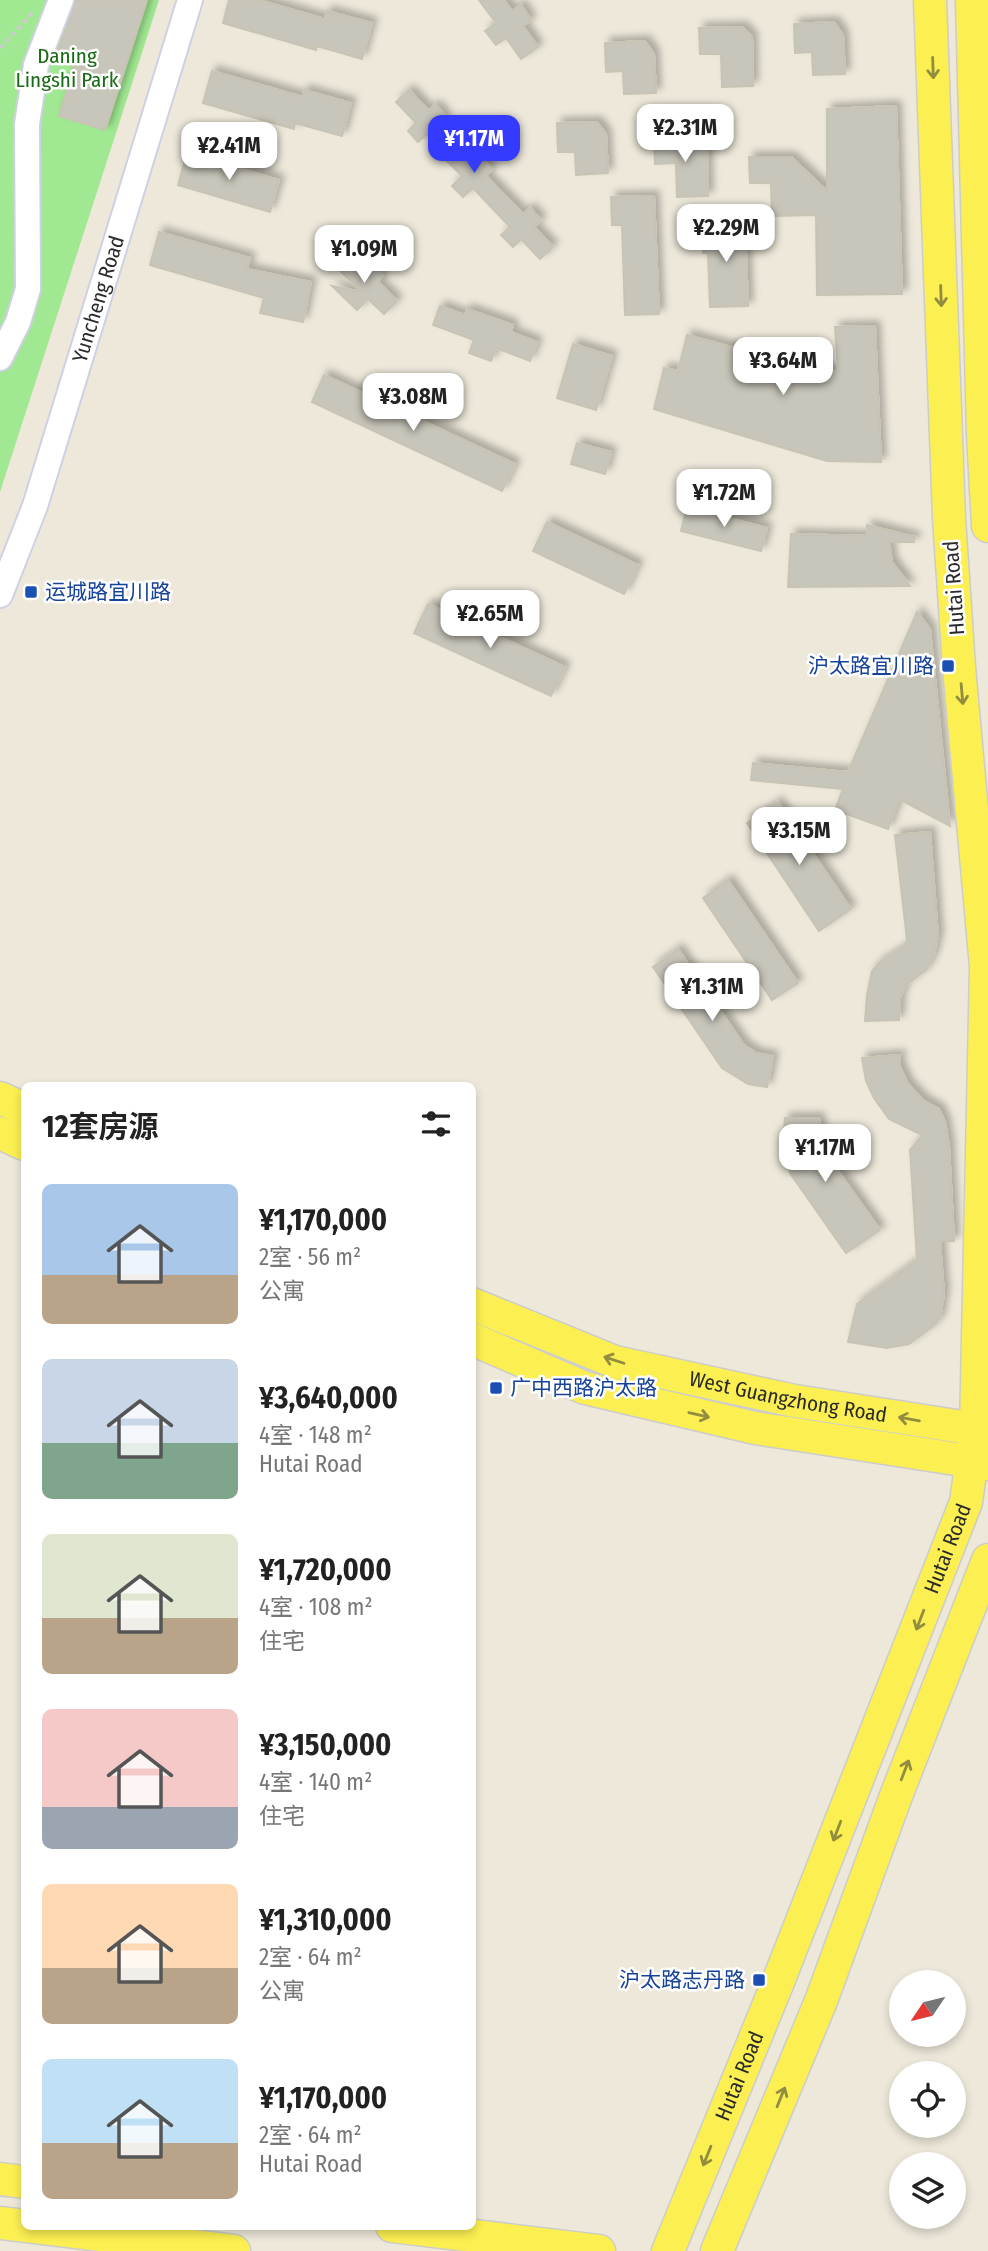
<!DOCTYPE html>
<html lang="zh">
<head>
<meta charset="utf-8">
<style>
  body { margin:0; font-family:"Fira Sans Condensed","Noto Sans SC",sans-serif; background:#f6f6f6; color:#222; height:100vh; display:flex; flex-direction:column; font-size:26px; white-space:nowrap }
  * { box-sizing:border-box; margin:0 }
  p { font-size:23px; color:#767676 }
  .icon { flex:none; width:38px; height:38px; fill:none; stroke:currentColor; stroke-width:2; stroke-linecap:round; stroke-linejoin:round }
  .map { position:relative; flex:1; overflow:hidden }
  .details { position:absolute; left:21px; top:1082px; width:455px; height:1148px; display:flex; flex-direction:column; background:#fff; border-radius:10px; box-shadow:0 4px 10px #0003 }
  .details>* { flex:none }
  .needle { width:46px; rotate:235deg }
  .fabs { position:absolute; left:889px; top:1970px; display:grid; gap:14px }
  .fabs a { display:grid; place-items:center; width:77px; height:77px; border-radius:50%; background:#fff; box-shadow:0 4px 10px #0003; font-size:35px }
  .price { position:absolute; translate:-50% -60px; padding:0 16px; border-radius:14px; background:#fff; color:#222; font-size:23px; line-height:46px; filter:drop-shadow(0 2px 4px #0008) }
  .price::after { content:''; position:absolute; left:50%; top:42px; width:21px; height:16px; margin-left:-10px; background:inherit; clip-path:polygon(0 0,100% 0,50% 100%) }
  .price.current { background:#353aff; color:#fff }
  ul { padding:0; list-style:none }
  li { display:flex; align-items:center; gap:21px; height:175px; padding:0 21px }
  li span { display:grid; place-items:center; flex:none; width:196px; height:140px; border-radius:10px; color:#555 }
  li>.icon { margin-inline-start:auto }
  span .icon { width:84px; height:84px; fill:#fffc; stroke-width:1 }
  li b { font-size:30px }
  h2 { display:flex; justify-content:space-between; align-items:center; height:84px; padding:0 21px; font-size:30px }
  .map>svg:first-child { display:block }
  .green { fill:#a1e892 }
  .building { fill:#c8c5ba; stroke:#c8c4b4; stroke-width:2; filter:url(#shadow) }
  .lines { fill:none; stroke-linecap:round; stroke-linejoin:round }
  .minor-casing { stroke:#cfd0e4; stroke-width:28 }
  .major-casing { stroke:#ccc; stroke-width:35 }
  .path { stroke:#ccc; stroke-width:3.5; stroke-dasharray:5 3.5; stroke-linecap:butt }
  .minor { stroke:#fff; stroke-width:24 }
  .major { stroke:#fbef52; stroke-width:32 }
  .oneway { stroke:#928c3e }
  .transit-dot { fill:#1a4fb4; stroke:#fff; stroke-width:2.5 }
  .labels { text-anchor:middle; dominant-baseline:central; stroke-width:5; stroke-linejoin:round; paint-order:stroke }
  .park-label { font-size:21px; fill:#186c15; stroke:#fff }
  .street-label { font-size:21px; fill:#2a2a2a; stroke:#fff }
  .transit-label { font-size:21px; fill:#164399; stroke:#fff; text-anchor:start }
</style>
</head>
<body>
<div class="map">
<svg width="988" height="2251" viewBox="0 0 988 2251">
  <defs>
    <filter id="shadow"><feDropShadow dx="5" dy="-5" stdDeviation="3.5" flood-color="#0004"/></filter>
  </defs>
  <rect width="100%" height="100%" fill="#ede8da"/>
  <!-- green -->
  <path class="green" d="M 0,0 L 159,0 L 0,492 Z"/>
  <!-- building -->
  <path class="building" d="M 76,0 L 147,0 L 105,130 L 59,116 L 74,66 L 55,60 Z
    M 229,0 L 259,0 L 325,19 L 327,11 L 372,23 L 362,59 L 317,46 L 316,50 L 223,23 Z
    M 479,0 L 504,0 L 512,11 L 521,5 L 531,20 L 523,26 L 538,47 L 521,59 L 506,38 L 496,45 L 485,31 L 496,23 Z
    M 834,22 L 843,35 L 845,74 L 813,75 L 812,52 L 795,53 L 794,24 Z
    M 742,27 L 752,37 L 753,86 L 722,87 L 721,54 L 700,54 L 699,28 Z
    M 645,41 L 654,54 L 656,93 L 624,94 L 623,71 L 606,72 L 605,43 Z
    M 212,71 L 303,97 L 304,90 L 351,103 L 342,136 L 295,123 L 294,129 L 203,103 Z
    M 409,90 L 429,111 L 435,105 L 446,116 L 440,122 L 477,161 L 481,157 L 492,169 L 486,176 L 523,214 L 530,208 L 541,220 L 534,227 L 553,247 L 540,259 L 521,239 L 513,247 L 501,235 L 510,227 L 473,188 L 463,197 L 452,186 L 462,176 L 443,157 L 446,154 L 427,134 L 418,142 L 408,131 L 416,123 L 396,102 Z
    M 896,106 L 902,294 L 817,295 L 816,215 L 772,216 L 771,183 L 750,183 L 749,157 L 791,157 L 827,191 L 827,109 Z
    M 597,122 L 606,134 L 608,173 L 576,175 L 575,152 L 558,152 L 557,123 Z
    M 696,137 L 707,147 L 708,196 L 677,197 L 676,163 L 655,164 L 654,138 Z
    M 187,153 L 279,180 L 270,212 L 178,185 Z
    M 654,196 L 659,314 L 625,315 L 622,225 L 612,225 L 611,197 Z
    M 745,223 L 748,306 L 710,307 L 708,253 L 703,253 L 702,224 Z
    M 159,232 L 250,258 L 247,269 L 311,282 L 303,322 L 260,313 L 264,298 L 150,265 Z
    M 346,252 L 365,270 L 371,264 L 383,275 L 378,282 L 397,301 L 384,314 L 368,299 L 357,310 L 332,286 L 362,292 L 334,265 Z
    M 440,306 L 465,315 L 467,309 L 513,325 L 511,332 L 537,342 L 530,361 L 496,348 L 491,361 L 469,353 L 474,340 L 433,325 Z
    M 875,326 L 881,462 L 827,461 L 654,409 L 664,368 L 678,371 L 687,335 L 818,370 L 838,370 L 835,327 Z
    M 573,344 L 612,356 L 596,410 L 557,398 Z
    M 324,375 L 515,464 L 502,491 L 312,402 Z
    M 577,443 L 611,452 L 605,474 L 571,464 Z
    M 687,507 L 767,528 L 761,551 L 681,531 Z
    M 547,522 L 638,565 L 624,594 L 533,551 Z
    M 867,525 L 915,537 L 914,542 L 889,542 L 892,562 L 910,586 L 788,587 L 791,534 L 868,536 Z
    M 428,604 L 565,667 L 551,696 L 414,633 Z
    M 917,612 L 930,629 L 950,826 L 899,799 L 888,829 L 835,810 L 843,789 L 751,780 L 753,763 L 848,772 Z
    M 778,802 L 851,909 L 819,931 L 747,823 Z
    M 930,832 L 938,936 L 934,954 L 926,970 L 905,986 L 900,998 L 899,1020 L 865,1021 L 867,995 L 872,971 L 880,962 L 903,948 L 907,940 L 895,835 Z
    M 728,880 L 798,983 L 772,1000 L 703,898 Z
    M 678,949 L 744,1045 L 756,1053 L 773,1056 L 767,1087 L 748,1084 L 722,1068 L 653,967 Z
    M 900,1055 L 899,1065 L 908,1084 L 923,1100 L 939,1109 L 945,1122 L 949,1146 L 954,1241 L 940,1241 L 944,1294 L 940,1318 L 932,1327 L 909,1344 L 887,1348 L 848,1342 L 857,1304 L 917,1260 L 910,1150 L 922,1135 L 889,1119 L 874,1098 L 866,1081 L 862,1058 Z
    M 785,1118 L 819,1118 L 826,1154 L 880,1230 L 846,1253 L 790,1173 L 783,1143 Z"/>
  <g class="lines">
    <!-- minor casing -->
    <g class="minor-casing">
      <g id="minor">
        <path d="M 0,358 L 18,322 L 28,289 L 27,124 L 36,65 L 61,0"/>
        <path id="s1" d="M 0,595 L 35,506 L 190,0"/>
      </g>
    </g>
    <!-- major casing -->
    <g class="major-casing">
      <g id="major">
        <path d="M 972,0 L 983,435 L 988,526"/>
        <path d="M 0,1098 L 24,1109"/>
        <path d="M 0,1133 L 24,1144"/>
        <path id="s2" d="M 472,1304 L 615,1362 L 795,1401 L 988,1431"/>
        <path d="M 472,1339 L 585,1388 L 755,1428 L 988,1464"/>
        <path d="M 0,2179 L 24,2182"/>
        <path d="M 0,2223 L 234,2251"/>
        <path d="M 392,2226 L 599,2251"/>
        <path id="s3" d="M 668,2251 L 778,1982 L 966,1502 L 976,1430 L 986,967 L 959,667 L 949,518 L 930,0"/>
        <path d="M 717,2251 L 821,2001 L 896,1796 L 988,1560"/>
      </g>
    </g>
    <!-- path -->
    <path class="path" d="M 0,48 L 34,11"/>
    <!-- minor -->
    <use href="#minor" class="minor"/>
    <!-- major -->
    <use href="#major" class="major"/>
  </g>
  <!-- one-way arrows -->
  <defs><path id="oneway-shaft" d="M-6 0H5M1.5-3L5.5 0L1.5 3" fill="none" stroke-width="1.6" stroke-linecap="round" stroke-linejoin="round" transform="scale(1.75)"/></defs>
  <g class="oneway">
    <use href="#oneway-shaft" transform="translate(933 68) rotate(88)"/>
    <use href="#oneway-shaft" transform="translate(941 296) rotate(88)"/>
    <use href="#oneway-shaft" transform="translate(962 694) rotate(85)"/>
    <use href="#oneway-shaft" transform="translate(614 1360) rotate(-162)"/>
    <use href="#oneway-shaft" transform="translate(699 1415) rotate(13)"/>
    <use href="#oneway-shaft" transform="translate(909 1419) rotate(-170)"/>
    <use href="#oneway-shaft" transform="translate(920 1620) rotate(111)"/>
    <use href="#oneway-shaft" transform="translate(905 1770) rotate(-69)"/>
    <use href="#oneway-shaft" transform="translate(837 1831) rotate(111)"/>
    <use href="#oneway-shaft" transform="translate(781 2097) rotate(-68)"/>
    <use href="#oneway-shaft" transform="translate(707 2156) rotate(112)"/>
  </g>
  <!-- markers -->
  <g class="transit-dot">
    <rect x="24" y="585" width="14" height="14" rx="3.5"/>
    <rect x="941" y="659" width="14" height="14" rx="3.5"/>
    <rect x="489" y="1381" width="14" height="14" rx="3.5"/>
    <rect x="752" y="1973" width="14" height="14" rx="3.5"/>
  </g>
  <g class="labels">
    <!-- park labels -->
    <g class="park-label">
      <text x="67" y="56">Daning<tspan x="67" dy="24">Lingshi Park</tspan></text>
    </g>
    <!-- street labels -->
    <g class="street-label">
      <text stroke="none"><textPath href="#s1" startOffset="312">Yuncheng Road</textPath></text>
      <text transform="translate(954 588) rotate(-94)">Hutai Road</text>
      <text stroke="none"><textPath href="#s2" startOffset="331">West Guangzhong Road</textPath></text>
      <text stroke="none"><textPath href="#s3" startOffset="756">Hutai Road</textPath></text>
      <text stroke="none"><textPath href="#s3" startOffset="189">Hutai Road</textPath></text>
    </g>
    <!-- transit labels -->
    <g class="transit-label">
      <text x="45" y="592">运城路宜川路</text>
      <text x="934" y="666" text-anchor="end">沪太路宜川路</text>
      <text x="510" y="1388">广中西路沪太路</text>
      <text x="745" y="1980" text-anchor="end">沪太路志丹路</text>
    </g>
  </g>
</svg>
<div class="fabs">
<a><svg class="needle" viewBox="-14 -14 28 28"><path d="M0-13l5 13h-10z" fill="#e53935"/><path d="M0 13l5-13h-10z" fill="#767676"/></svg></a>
<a><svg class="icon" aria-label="locate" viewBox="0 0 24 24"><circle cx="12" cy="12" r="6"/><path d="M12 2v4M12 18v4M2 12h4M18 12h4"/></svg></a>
<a><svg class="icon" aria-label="layers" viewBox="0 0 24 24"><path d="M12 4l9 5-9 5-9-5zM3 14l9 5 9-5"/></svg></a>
</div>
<b class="price" style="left:685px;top:164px">¥2.31M</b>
<b class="price current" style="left:474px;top:175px">¥1.17M</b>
<b class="price" style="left:229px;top:182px">¥2.41M</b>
<b class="price" style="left:726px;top:264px">¥2.29M</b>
<b class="price" style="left:364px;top:285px">¥1.09M</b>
<b class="price" style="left:783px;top:397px">¥3.64M</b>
<b class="price" style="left:413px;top:433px">¥3.08M</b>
<b class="price" style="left:724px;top:529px">¥1.72M</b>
<b class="price" style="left:490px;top:650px">¥2.65M</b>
<b class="price" style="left:799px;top:867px">¥3.15M</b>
<b class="price" style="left:712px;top:1023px">¥1.31M</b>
<b class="price" style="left:825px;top:1184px">¥1.17M</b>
<section class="details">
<h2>12套房源<svg class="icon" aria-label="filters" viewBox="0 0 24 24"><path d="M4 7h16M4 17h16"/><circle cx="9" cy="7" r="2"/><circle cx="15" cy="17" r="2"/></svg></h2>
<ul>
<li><span style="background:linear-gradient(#a9c7e8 65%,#b9a48a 0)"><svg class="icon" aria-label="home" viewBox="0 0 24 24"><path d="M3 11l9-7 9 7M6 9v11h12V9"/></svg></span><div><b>¥1,170,000</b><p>2室 · 56 m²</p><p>公寓</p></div></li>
<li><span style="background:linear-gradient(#c9d6e8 60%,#7fa58c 0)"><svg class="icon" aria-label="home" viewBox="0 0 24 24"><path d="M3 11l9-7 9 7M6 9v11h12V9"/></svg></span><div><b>¥3,640,000</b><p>4室 · 148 m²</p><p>Hutai Road</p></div></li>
<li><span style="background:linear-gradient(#dfe7d0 60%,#b9a48a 0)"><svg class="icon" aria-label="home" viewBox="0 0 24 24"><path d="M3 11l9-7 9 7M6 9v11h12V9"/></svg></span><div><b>¥1,720,000</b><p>4室 · 108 m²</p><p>住宅</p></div></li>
<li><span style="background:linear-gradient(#f6c9c9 70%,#9aa5b1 0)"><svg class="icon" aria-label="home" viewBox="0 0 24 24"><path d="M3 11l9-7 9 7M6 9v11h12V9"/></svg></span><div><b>¥3,150,000</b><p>4室 · 140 m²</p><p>住宅</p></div></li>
<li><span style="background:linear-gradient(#ffd9b3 60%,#b9a48a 0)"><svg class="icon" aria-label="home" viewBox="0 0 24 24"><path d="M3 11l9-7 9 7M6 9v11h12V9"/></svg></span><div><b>¥1,310,000</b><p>2室 · 64 m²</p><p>公寓</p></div></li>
<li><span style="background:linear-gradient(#bfe0f5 60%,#b9a48a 0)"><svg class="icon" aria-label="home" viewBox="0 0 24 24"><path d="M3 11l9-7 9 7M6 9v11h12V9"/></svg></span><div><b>¥1,170,000</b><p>2室 · 64 m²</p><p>Hutai Road</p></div></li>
</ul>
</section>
</div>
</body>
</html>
